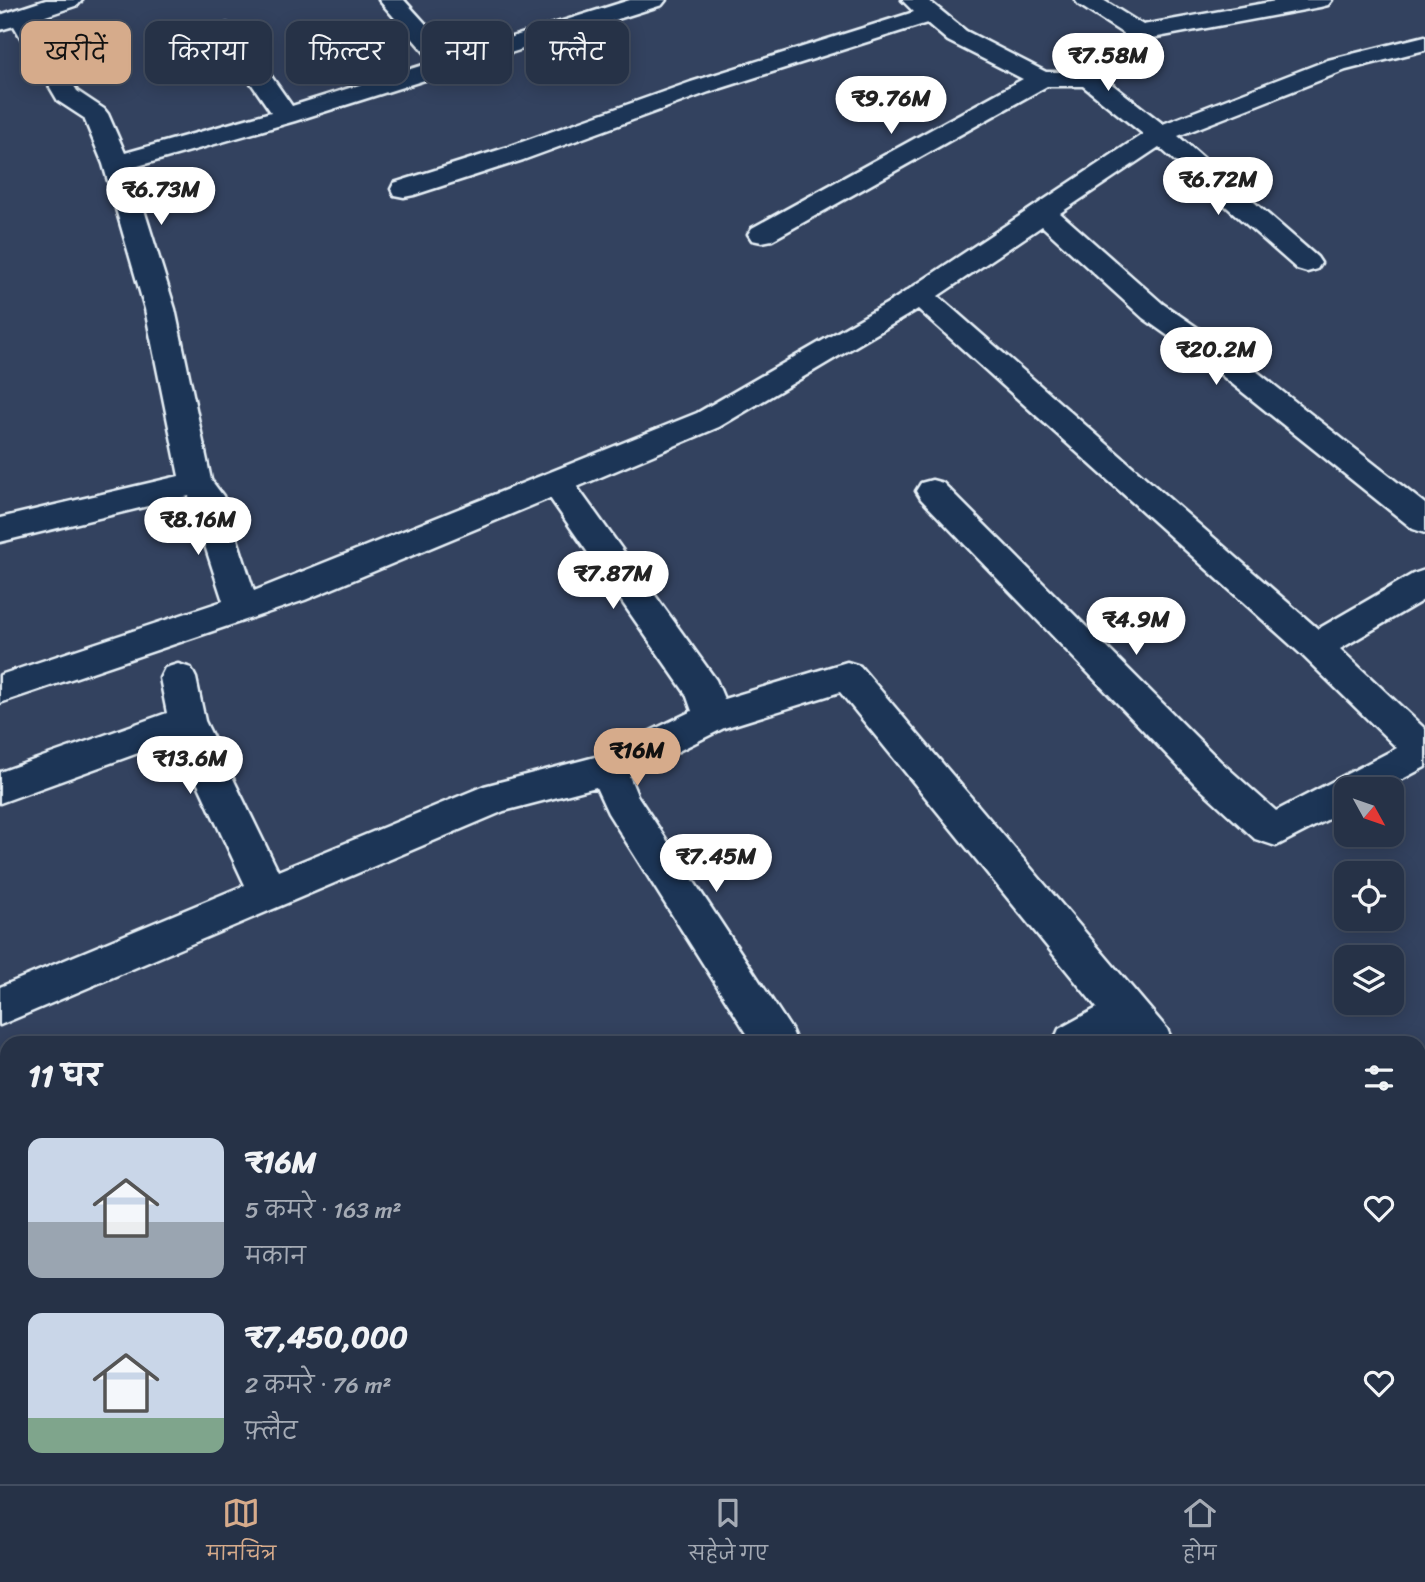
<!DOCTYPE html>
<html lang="hi">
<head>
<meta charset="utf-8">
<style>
  body { margin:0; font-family:Sriracha,"Playpen Sans Deva",sans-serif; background:#2e3a4e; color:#f1f3f6; height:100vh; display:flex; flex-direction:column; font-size:26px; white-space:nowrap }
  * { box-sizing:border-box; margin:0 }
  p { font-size:23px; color:#a4aab4 }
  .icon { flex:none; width:38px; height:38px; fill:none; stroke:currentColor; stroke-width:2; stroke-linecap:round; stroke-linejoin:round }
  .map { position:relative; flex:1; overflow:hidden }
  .side { position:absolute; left:0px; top:1036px; width:1426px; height:448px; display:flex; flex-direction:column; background:#263247; border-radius:21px 21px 0 0; box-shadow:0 4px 18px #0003,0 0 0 2px #424d60 }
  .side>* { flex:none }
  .hud { position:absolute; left:21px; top:21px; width:700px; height:63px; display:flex; gap:14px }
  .needle { width:46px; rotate:130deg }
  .controls { position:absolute; left:1334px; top:777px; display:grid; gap:14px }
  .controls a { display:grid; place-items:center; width:70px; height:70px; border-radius:14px; background:#263247; box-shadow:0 4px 18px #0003,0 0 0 2px #424d60; font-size:35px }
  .price { position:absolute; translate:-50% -60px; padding:0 16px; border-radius:24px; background:#fff; color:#222; font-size:23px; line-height:46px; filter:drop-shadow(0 2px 4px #0008) }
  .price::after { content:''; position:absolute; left:50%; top:42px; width:21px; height:16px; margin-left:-10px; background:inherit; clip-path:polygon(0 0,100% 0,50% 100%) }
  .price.current { background:#d6ab8b; color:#111 }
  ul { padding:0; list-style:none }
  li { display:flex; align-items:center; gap:21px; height:175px; padding:0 28px }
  li span { display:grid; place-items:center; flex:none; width:196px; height:140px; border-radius:14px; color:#555 }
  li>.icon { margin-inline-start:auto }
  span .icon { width:84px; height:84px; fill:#fffc; stroke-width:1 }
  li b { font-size:30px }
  h2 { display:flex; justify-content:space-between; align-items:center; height:84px; padding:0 28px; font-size:30px }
  .tag { padding:0 24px; border-radius:14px; background:#263247; box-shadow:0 4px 18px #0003,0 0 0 2px #424d60; font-size:24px; line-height:63px }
  .tag.current { background:#d6ab8b; color:#111 }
  .tabs { display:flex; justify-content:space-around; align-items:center; height:98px; border-top:2px solid #424d60; background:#263247; font-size:19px; color:#a4aab4 }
  .tabs a { display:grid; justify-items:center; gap:4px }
  .tabs .current { color:#d6ab8b }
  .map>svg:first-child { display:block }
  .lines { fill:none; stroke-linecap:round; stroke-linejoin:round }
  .minor-casing { stroke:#e8f1f8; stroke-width:5 }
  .minor { fill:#1d3557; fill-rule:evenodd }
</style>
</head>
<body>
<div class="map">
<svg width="1425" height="1484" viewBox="0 0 1425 1484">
  <rect width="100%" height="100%" fill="#33425f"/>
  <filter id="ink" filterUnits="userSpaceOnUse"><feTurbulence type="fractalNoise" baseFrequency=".0143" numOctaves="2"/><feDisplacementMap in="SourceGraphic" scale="14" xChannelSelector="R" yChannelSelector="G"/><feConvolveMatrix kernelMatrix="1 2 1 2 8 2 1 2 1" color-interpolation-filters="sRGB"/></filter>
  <g filter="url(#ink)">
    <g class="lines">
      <!-- minor casing -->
      <g class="minor-casing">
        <path id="minor" d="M 46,0 L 82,0 L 78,5 L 34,20 L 77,91 L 104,109 L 108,114 L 125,153 L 271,112 L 215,31 L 218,26 L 227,24 L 236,26 L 292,106 L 433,62 L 379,0 L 404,0 L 454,55 L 630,0 L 666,0 L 662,5 L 295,121 L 131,168 L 175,309 L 211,480 L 223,496 L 254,591 L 697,413 L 893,300 L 1143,134 L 1083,86 L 1047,86 L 772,240 L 762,242 L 752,240 L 748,234 L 752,228 L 1023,79 L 948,41 L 927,23 L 709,92 L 523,160 L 414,195 L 404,197 L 394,195 L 391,189 L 394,183 L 505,148 L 691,82 L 914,12 L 902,0 L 928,0 L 966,31 L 1046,72 L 1083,72 L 1124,34 L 1079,5 L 1075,0 L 1103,0 L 1143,25 L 1281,0 L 1332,0 L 1328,5 L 1320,7 L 1147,39 L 1104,78 L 1163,124 L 1328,60 L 1425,36 L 1425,50 L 1346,70 L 1178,136 L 1317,257 L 1321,263 L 1317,269 L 1307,272 L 1297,269 L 1159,147 L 1060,213 L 1163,304 L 1227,348 L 1425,504 L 1425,533 L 1413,529 L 1205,362 L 1143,318 L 1042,226 L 938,296 L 1318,629 L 1413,574 L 1425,570 L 1425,599 L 1340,649 L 1425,729 L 1425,767 L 1384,789 L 1346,789 L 1346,810 L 1276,846 L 1255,839 L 1194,783 L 921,499 L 916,491 L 921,483 L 932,480 L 943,483 L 1220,761 L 1276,811 L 1397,748 L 1303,656 L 918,309 L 719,427 L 577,487 L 716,680 L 724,699 L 847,662 L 860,666 L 1167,1029 L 1173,1043 L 1126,1043 L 1122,1037 L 1112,1043 L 1053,1043 L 1059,1029 L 1097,1008 L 840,692 L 724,728 L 629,776 L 637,795 L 791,1029 L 797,1043 L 753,1043 L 608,813 L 596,787 L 504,811 L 0,1025 L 0,987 L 245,885 L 177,739 L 0,803 L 0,772 L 167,713 L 160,678 L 165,668 L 178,664 L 191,668 L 196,678 L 205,721 L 278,871 L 484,786 L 599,756 L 692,711 L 686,694 L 550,498 L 305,600 L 0,703 L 0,675 L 223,601 L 189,496 L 0,542 L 0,518 L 179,476 L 145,309 L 103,164 L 84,118 L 58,101 L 14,26 L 0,30 L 0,15 Z
          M 0,1230 L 7,1233 L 7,1308 L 0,1305 Z
          M 1419,1325 L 1425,1328 L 1425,1379 L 1419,1376 Z
          M 8,1477 L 58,1477 L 59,1484 L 9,1484 Z
          M 363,1477 L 423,1477 L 420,1484 L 360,1484 Z
          M 1020,1477 L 1072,1477 L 1075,1484 L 1023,1484 Z
          M 1221,1477 L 1278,1477 L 1275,1484 L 1218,1484 Z"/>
      </g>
      <!-- minor -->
      <use href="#minor" class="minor"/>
    </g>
  </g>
</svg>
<div class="controls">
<a><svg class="needle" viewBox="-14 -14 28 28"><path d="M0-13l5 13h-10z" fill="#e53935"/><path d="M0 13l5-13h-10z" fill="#a4aab4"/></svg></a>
<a><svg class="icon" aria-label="locate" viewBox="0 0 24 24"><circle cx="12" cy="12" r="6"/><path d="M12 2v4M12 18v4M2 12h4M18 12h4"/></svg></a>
<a><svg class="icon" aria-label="layers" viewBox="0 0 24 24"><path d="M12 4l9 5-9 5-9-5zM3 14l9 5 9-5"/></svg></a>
</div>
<b class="price" style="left:1108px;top:93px">₹7.58M</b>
<b class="price" style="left:891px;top:136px">₹9.76M</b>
<b class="price" style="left:1218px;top:217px">₹6.72M</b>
<b class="price" style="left:161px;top:227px">₹6.73M</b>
<b class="price" style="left:1216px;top:387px">₹20.2M</b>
<b class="price" style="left:198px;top:557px">₹8.16M</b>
<b class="price" style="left:613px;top:611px">₹7.87M</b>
<b class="price" style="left:1136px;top:657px">₹4.9M</b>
<b class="price current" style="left:637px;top:788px">₹16M</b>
<b class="price" style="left:190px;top:796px">₹13.6M</b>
<b class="price" style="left:716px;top:894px">₹7.45M</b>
<div class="hud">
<a class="tag current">खरीदें</a>
<a class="tag">किराया</a>
<a class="tag">फ़िल्टर</a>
<a class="tag">नया</a>
<a class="tag">फ़्लैट</a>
</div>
<section class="side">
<h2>11 घर<svg class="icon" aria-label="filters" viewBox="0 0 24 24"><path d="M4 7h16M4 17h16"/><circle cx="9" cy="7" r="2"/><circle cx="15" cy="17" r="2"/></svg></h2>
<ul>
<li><span style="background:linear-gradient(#c9d6e8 60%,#9aa5b1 0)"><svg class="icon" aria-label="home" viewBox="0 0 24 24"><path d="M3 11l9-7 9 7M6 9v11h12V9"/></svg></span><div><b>₹16M</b><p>5 कमरे · 163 m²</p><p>मकान</p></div><svg class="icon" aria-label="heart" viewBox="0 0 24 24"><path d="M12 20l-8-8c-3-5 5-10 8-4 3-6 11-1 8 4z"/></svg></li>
<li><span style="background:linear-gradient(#c9d6e8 75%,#7fa58c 0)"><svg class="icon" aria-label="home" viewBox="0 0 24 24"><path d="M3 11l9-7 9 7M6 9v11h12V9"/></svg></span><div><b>₹7,450,000</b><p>2 कमरे · 76 m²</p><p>फ़्लैट</p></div><svg class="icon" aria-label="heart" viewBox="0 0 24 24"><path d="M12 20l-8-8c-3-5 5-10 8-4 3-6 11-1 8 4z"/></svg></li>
</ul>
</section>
</div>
<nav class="tabs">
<a class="current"><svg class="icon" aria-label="map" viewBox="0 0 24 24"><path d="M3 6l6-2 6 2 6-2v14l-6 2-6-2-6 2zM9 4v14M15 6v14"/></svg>मानचित्र</a>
<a><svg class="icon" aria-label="saved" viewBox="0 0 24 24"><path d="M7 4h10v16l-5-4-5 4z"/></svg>सहेजे गए</a>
<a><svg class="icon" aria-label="home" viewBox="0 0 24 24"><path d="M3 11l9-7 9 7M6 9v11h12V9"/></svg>होम</a>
</nav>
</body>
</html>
